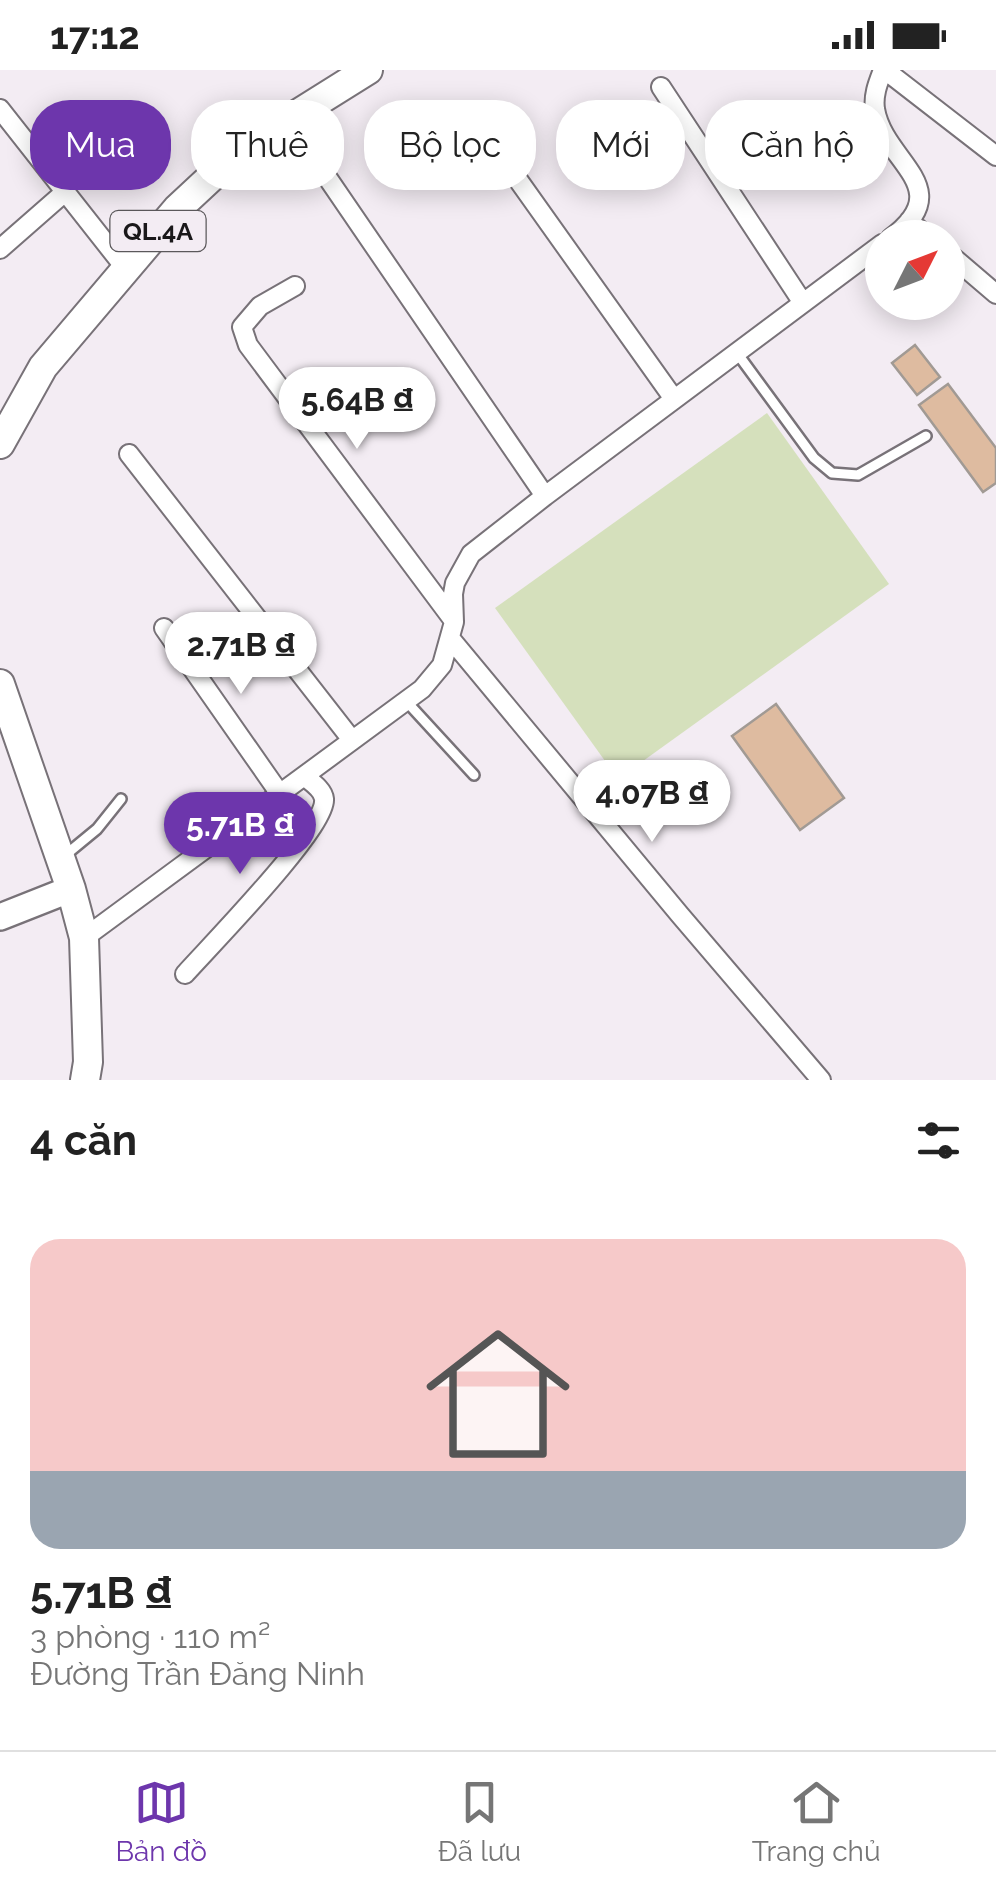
<!DOCTYPE html>
<html lang="vi">
<head>
<meta charset="utf-8">
<style>
  body { margin:0; font-family:Raleway,sans-serif; background:#f6f6f6; color:#222; height:100vh; display:flex; flex-direction:column; font-size:38px; white-space:nowrap }
  * { box-sizing:border-box; margin:0 }
  p { font-size:32px; color:#767676 }
  .icon { flex:none; width:55px; height:55px; fill:none; stroke:currentColor; stroke-width:2; stroke-linecap:round; stroke-linejoin:round }
  .map { position:relative; height:1010px; overflow:hidden }
  .details { display:flex; flex-direction:column; background:#fff; flex:1 }
  .details>* { flex:none }
  .guide { position:absolute; left:30px; top:30px; width:938px; height:90px; display:flex; gap:20px }
  .needle { width:65px; rotate:48deg }
  .buttons { position:absolute; left:865px; top:150px; display:grid; gap:20px }
  .buttons a { display:grid; place-items:center; width:100px; height:100px; border-radius:50%; background:#fff; box-shadow:0 5px 25px #0003; font-size:50px }
  .price { position:absolute; translate:-50% -85px; padding:0 22px; border-radius:35px; background:#fff; color:#222; font-size:32px; line-height:65px; filter:drop-shadow(0 2px 5px #0008) }
  .price::after { content:''; position:absolute; left:50%; top:60px; width:30px; height:22px; margin-left:-15px; background:inherit; clip-path:polygon(0 0,100% 0,50% 100%) }
  .price.on { background:#6d36ac; color:#fff }
  ul { padding:0; list-style:none }
  li { display:grid; align-content:center; gap:20px; height:530px; padding:0 30px }
  li+li { border-top:2px solid #e0e0e0 }
  li span { display:grid; place-items:center; height:310px; border-radius:30px; color:#555 }
  li>.icon { margin-inline-start:auto }
  span .icon { width:180px; height:180px; fill:#fffc; stroke-width:1 }
  li b { font-size:42px }
  h2 { display:flex; justify-content:space-between; align-items:center; height:120px; padding:0 30px; font-size:42px }
  .tag { padding:0 35px; border-radius:40px; background:#fff; box-shadow:0 5px 25px #0003; font-size:35px; line-height:90px }
  .tag.on { background:#6d36ac; color:#fff }
  .status { display:flex; justify-content:space-between; align-items:center; height:70px; padding:0 50px; background:#fff; direction:ltr }
  .status svg { height:28px; fill:currentColor }
  .menu { display:flex; justify-content:space-around; align-items:center; height:140px; border-top:2px solid #e0e0e0; background:#fff; font-size:28px; color:#767676 }
  .menu a { display:grid; justify-items:center; gap:5px }
  .menu .on { color:#6d36ac }
  .map>svg:first-child { display:block }
  .green { fill:#d5e0bc }
  .building { fill:#debba0; stroke:#a19a94; stroke-width:2.5 }
  .lines { fill:none; stroke-linecap:round; stroke-linejoin:round }
  .lane-casing { stroke:#787278; stroke-width:14 }
  .street-casing { stroke:#787278; stroke-width:22 }
  .secondary-casing { stroke:#787278; stroke-width:30 }
  .primary-casing { stroke:#787278; stroke-width:32 }
  .lane { stroke:#fff; stroke-width:9 }
  .street { stroke:#fff; stroke-width:18 }
  .secondary { stroke:#fff; stroke-width:25 }
  .primary { stroke:#fff; stroke-width:28 }
  .labels { text-anchor:middle; dominant-baseline:central; stroke-width:8; stroke-linejoin:round; paint-order:stroke }
  .shield { fill:#f3ecf3; stroke:#5b585b; stroke-width:2.5 }
  .shield-label { font-size:25px; font-weight:bold; fill:#1a181a }
</style>
</head>
<body>
<div class="status"><b>17:12</b><svg viewBox="0 0 49 12"><path d="M0 12V9h3v3zM5 12V6h3v6zM10 12V3h3v9zM15 12V0h3v12zM26 1h20v11H26zM47 4h2v5h-2z"/></svg></div>
<div class="map">
<svg width="996" height="1010" viewBox="0 0 996 1010">
  <rect width="100%" height="100%" fill="#f3ecf3"/>
  <!-- green -->
  <path class="green" d="M 767,343 L 889,514 L 618,709 L 495,538 Z"/>
  <!-- building -->
  <path class="building" d="M 915,275 L 940,307 L 917,325 L 892,293 Z
    M 948,314 L 996,378 L 996,413 L 983,422 L 919,335 Z
    M 776,634 L 844,728 L 800,760 L 732,666 Z"/>
  <g class="lines">
    <!-- lane casing -->
    <g class="lane-casing">
      <path id="lane" d="M 737,283 L 814,388 L 832,403 L 858,405 L 926,366
        M 406,631 L 474,705
        M 63,787 L 97,759 L 121,729"/>
    </g>
    <!-- street casing -->
    <g class="street-casing">
      <path id="street" d="M 883,0 C 878,13 873,25 875,39 C 884,93 959,117 891,168
        M 885,0 L 996,86
        M 661,17 L 803,233
        M 0,39 L 126,199
        M 288,50 L 545,426
        M 516,107 L 674,329
        M 909,151 L 929,168
        M 0,179 L 65,122
        M 948,183 L 996,224
        M 295,216 L 260,236 L 242,257 L 248,275 L 454,551
        M 129,384 L 352,670
        M 164,558 L 280,724
        M 450,568 L 680,845 L 821,1010
        M 84,868 L 422,619 L 442,595 L 454,552 L 453,524 L 455,513 L 471,484 L 545,426 L 882,174
        M 185,904 C 209,877 327,757 324,729 C 323,719 311,712 304,706"/>
    </g>
    <!-- secondary casing -->
    <g class="secondary-casing">
      <path id="secondary" d="M 0,847 L 71,819"/>
    </g>
    <!-- primary casing -->
    <g class="primary-casing">
      <path id="primary" d="M 0,374 L 43,297 L 177,139 L 220,99 L 288,50 L 368,0
        M 0,614 L 71,819 L 84,868 L 88,992 L 85,1010"/>
    </g>
    <!-- lane -->
    <use href="#lane" class="lane"/>
    <!-- street -->
    <use href="#street" class="street"/>
    <!-- secondary -->
    <use href="#secondary" class="secondary"/>
    <!-- primary -->
    <use href="#primary" class="primary"/>
  </g>
  <g class="labels">
    <!-- shield labels -->
    <rect class="shield" x="110.5" y="141" width="95" height="40" rx="8"/>
    <g class="shield-label">
      <text x="158" y="161">QL.4A</text>
    </g>
  </g>
</svg>
<div class="buttons">
<a><svg class="needle" viewBox="-14 -14 28 28"><path d="M0-13l5 13h-10z" fill="#e53935"/><path d="M0 13l5-13h-10z" fill="#767676"/></svg></a>
</div>
<b class="price" style="left:357px;top:382px">5.64B ₫</b>
<b class="price" style="left:241px;top:627px">2.71B ₫</b>
<b class="price" style="left:652px;top:775px">4.07B ₫</b>
<b class="price on" style="left:240px;top:807px">5.71B ₫</b>
<div class="guide">
<a class="tag on">Mua</a>
<a class="tag">Thuê</a>
<a class="tag">Bộ lọc</a>
<a class="tag">Mới</a>
<a class="tag">Căn hộ</a>
</div>
</div>
<section class="details">
<h2>4 căn<svg class="icon" aria-label="filters" viewBox="0 0 24 24"><path d="M4 7h16M4 17h16"/><circle cx="9" cy="7" r="2"/><circle cx="15" cy="17" r="2"/></svg></h2>
<ul>
<li><span style="background:linear-gradient(#f6c9c9 75%,#9aa5b1 0)"><svg class="icon" aria-label="home" viewBox="0 0 24 24"><path d="M3 11l9-7 9 7M6 9v11h12V9"/></svg></span><div><b>5.71B ₫</b><p>3 phòng · 110 m²</p><p>Đường Trần Đăng Ninh</p></div></li>
</ul>
</section>
<nav class="menu">
<a class="on"><svg class="icon" aria-label="map" viewBox="0 0 24 24"><path d="M3 6l6-2 6 2 6-2v14l-6 2-6-2-6 2zM9 4v14M15 6v14"/></svg>Bản đồ</a>
<a><svg class="icon" aria-label="saved" viewBox="0 0 24 24"><path d="M7 4h10v16l-5-4-5 4z"/></svg>Đã lưu</a>
<a><svg class="icon" aria-label="home" viewBox="0 0 24 24"><path d="M3 11l9-7 9 7M6 9v11h12V9"/></svg>Trang chủ</a>
</nav>
</body>
</html>
